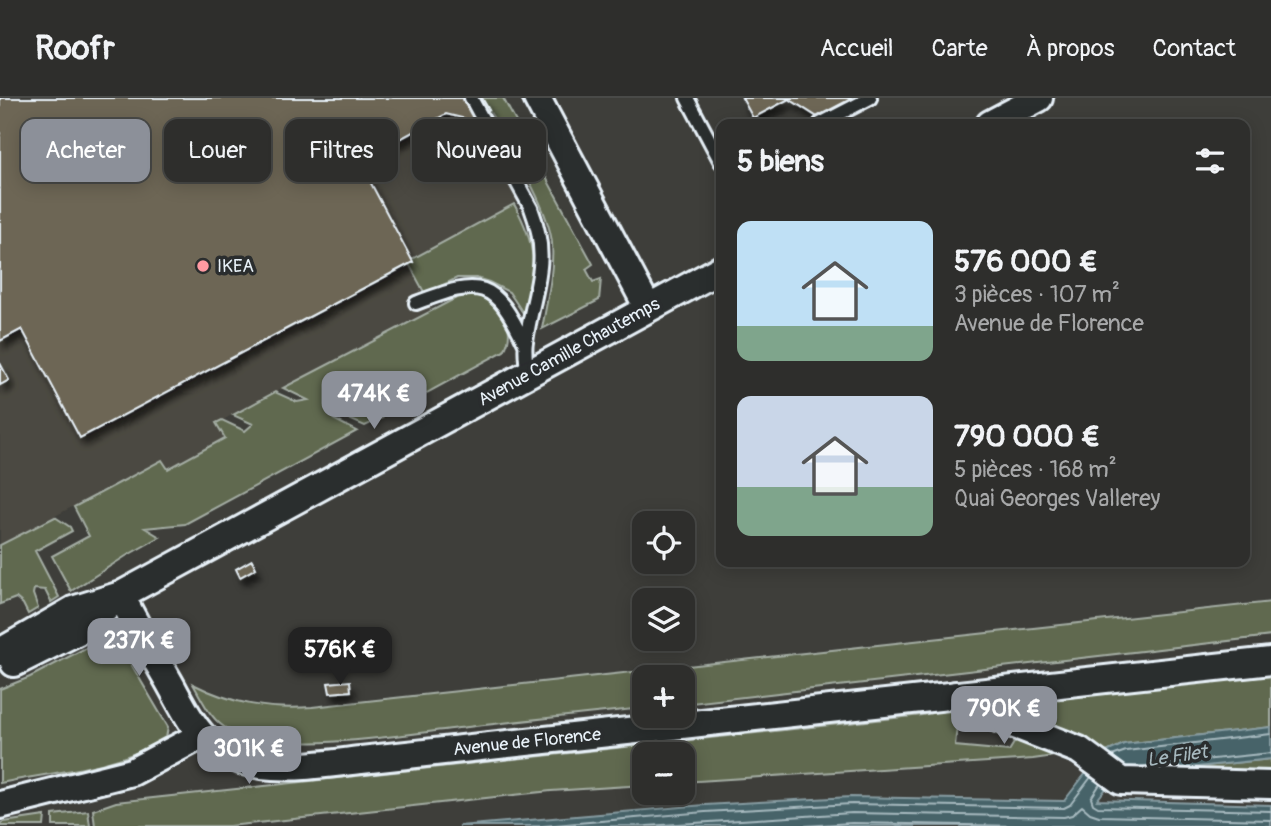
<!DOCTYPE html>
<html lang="fr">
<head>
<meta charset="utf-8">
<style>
  body { margin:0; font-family:Pangolin,sans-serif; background:#363634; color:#f1f3f6; height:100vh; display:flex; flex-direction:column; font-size:26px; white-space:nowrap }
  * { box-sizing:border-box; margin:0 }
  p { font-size:23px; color:#a7a8a9 }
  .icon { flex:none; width:38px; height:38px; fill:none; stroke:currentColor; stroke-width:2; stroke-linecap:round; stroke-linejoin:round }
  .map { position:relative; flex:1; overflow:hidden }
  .panel { position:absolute; left:716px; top:21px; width:534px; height:448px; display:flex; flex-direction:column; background:#2e2e2c; border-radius:14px; box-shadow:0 4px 18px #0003,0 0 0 2px #494a48 }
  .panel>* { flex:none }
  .banner { position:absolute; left:21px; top:21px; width:590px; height:63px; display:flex; gap:14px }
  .buttons { position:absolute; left:632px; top:413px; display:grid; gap:14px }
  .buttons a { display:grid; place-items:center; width:63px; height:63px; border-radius:14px; background:#2e2e2c; box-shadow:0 4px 18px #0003,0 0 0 2px #494a48; font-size:35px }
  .price { position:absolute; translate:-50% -60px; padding:0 16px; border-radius:14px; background:#8c9099; color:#fff; font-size:23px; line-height:46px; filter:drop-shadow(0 2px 4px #0008) }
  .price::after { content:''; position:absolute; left:50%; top:42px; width:21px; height:16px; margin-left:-10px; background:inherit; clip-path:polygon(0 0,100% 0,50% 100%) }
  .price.selected { background:#222; color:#fff }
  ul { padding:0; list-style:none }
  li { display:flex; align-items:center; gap:21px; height:175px; padding:0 21px }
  li span { display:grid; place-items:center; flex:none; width:196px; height:140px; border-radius:14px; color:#555 }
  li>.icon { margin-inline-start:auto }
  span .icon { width:84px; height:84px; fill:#fffc; stroke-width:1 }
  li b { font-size:30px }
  h2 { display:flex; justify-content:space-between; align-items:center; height:84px; padding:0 21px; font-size:30px }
  .tag { padding:0 24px; border-radius:14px; background:#2e2e2c; box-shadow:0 4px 18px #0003,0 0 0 2px #494a48; font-size:24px; line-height:63px }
  .tag.selected { background:#8c9099; color:#fff }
  header { display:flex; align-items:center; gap:42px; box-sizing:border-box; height:98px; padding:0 35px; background:#2e2e2c; border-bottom:2px solid #494a48 }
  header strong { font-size:33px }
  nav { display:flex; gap:38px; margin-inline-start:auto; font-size:24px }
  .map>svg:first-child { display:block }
  .built { fill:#4c4a42 }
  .green { fill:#60694f; stroke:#a4ada4; stroke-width:2 }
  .water { fill:#466469; stroke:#879ca2; stroke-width:2 }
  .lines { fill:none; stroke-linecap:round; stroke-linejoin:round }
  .shore { stroke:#a7b9bf; stroke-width:2 }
  .building { fill:#6d6655; stroke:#e8f1f8; stroke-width:2; filter:url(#shadow) }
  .lane-casing { stroke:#e8f1f8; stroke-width:18 }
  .street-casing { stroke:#e8f1f8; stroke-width:32 }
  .lane { stroke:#2a2d2e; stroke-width:12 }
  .street { stroke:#2a2d2e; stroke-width:26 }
  .poi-dot { fill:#ff9aa2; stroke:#2a2d2e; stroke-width:2.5 }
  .labels { text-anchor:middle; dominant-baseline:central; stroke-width:7; stroke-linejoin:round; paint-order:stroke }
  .poi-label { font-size:18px; fill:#e8f1f8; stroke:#2a2d2e; text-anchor:start }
  .street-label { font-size:18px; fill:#e8f1f8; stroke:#2a2d2e }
  .water-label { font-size:19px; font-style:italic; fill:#a7b9bf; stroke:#2a2d2e }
</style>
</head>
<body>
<header>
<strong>Roofr</strong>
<nav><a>Accueil</a><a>Carte</a><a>À propos</a><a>Contact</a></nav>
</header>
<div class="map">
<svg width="1271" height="728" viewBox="0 0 1271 728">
  <defs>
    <filter id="shadow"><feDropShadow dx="4.5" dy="8" stdDeviation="3.5" flood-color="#0009"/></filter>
  </defs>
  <rect width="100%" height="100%" fill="#3e3e3a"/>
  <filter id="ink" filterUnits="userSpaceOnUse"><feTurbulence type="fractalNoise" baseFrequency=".0143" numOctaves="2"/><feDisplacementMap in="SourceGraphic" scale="14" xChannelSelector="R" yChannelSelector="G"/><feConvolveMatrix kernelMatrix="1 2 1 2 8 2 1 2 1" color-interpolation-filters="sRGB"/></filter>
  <g filter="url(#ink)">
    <!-- built -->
    <path class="built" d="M 0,0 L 482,0 L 534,94 L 412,161 L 413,164 L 410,166 L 433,211 L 217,325 L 225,340 L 167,371 L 161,362 L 0,447 Z"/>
    <!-- green -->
    <path class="green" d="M 482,0 L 503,0 L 593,166 L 586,171 L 593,184 L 601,181 L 599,202 L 542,231 C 547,203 554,174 552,145 C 548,105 503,38 482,0 Z
      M 514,106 C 539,151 535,169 525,218 L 509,194 L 489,184 L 476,180 L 457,180 L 425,196 L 409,166 L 413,164 L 412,161 Z
      M 462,197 C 470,197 482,197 490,202 C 508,212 514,236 504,253 L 425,296 L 406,288 L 403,295 L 416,301 L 399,311 L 393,307 L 376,316 L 382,320 L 365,328 L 347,320 L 335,322 L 357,333 L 185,426 L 145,430 L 160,439 L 126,458 L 71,493 L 52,458 L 89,438 L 74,409 L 162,362 L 168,371 L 225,340 L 216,325 L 222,322 L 245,333 L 253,326 L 233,317 L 275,294 L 297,304 L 308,302 L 283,290 Z
      M 55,419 L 70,429 L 72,433 L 35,453 L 59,499 L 51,504 L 45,492 L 34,491 L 33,496 L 38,510 L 28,516 L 23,506 L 16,500 L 0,506 L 0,447 Z
      M 1271,504 L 1271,538 L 683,606 L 682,579 L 644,579 L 644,610 C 585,616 527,622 468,629 C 410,635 279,659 229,632 C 211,623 203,603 193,586 C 232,606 269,612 312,609 Z
      M 97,544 L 121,549 L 168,629 L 166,640 C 114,671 57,673 0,685 L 0,591 L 30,579 Z
      M 1271,577 L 1271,629 L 1124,646 L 1100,657 L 1072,638 L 1009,606 Z
      M 946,612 L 958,616 L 955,648 L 1009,653 L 1017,640 L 1062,654 L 1054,658 L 1033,661 L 683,684 L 682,656 L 644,656 L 644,687 L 551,693 L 229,728 L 95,728 L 93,712 L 116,704 L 922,617 Z
      M 1271,661 L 1271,678 L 1140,675 Z
      M 88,713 L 90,728 L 53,728 L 53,717 Z
      M 45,718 L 44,728 L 0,728 L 0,725 L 4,724 Z"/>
    <!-- water -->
    <path class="water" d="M 1271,629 L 1271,661 L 1140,675 L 1108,688 L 1097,702 L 1271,707 L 1271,728 L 459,728 L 705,707 L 851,699 L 1064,703 L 1100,657 L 1124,646 Z"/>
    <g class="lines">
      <!-- shore -->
      <path class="shore" d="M 1112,658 L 1126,653 L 1271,636
        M 1136,669 L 1271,655
        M 1100,686 L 1091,700 L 1093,706 L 1098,709 L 1271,713
        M 543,728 L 705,714 L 852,706 L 1064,710 L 1070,707 L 1091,679
        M 647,728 L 852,715 L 1064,719 L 1072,717 L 1082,708 L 1090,715 L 1099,718 L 1271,722
        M 804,728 L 852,725 L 1020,728"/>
    </g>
    <!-- building -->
    <path class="building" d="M 0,0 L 482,0 L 489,12 L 470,22 L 446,16 L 359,63 L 413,164 L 80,340 L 22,231 L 0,243 Z
      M 742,0 L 853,0 L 853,3 L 819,20 L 789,1 L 753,20 Z
      M 0,265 L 9,282 L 0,287 Z
      M 252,462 L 256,470 L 240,479 L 236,471 Z
      M 350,583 L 351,593 L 330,595 L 328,585 Z"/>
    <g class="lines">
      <!-- lane casing -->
      <g class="lane-casing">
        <path id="lane" d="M 471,0 L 531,110 C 552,165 533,191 526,244 C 524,254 527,266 527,276
          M 687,0 L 721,64
          M 820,26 L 870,0
          M 416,205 C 481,180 494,181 525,246"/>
      </g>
      <!-- street casing -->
      <g class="street-casing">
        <path id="street" d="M 537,0 L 648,210
          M 990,26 L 1039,0
          M 121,497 C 135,527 152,554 168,582 C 180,603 192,630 210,645 C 250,680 313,667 361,662 L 1271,563
          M 0,554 L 73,512 L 121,497 L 721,171
          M 14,565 L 82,531 L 112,505
          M 955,597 L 977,612 L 1079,652 L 1121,683 L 1271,687
          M 0,707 L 132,674 L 202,637"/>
      </g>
      <!-- lane -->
      <use href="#lane" class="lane"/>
      <!-- street -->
      <use href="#street" class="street"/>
    </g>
  </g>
  <!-- markers -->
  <circle class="poi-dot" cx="203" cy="168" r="7"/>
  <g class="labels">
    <!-- poi labels -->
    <g class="poi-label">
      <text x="217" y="168">IKEA</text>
    </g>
    <!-- street labels -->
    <g class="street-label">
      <text transform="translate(569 254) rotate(-29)">Avenue Camille Chautemps</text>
      <text transform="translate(527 644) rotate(-6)">Avenue de Florence</text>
    </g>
    <!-- water labels -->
    <g class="water-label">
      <text transform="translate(1177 658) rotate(-8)">Le Filet</text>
    </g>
  </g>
</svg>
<div class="buttons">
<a><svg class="icon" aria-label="locate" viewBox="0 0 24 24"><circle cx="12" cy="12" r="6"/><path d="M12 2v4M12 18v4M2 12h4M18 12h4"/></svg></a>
<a><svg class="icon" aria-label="layers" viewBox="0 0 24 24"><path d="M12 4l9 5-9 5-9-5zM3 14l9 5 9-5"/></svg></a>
<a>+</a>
<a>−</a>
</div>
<b class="price" style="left:374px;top:333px">474K €</b>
<b class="price" style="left:139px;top:580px">237K €</b>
<b class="price selected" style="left:340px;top:589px">576K €</b>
<b class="price" style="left:1004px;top:648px">790K €</b>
<b class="price" style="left:249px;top:688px">301K €</b>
<div class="banner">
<a class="tag selected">Acheter</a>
<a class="tag">Louer</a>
<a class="tag">Filtres</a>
<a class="tag">Nouveau</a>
</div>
<section class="panel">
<h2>5 biens<svg class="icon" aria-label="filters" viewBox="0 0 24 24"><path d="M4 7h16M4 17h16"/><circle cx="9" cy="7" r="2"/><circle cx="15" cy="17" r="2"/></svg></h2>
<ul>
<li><span style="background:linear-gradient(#bfe0f5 75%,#7fa58c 0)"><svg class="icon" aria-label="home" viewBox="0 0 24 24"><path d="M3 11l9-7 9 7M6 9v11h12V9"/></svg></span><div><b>576 000 €</b><p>3 pièces · 107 m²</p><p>Avenue de Florence</p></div></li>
<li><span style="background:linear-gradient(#c9d6e8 65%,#7fa58c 0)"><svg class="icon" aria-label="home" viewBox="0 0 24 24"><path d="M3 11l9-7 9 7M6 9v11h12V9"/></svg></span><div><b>790 000 €</b><p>5 pièces · 168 m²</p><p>Quai Georges Vallerey</p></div></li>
</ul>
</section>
</div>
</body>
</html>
